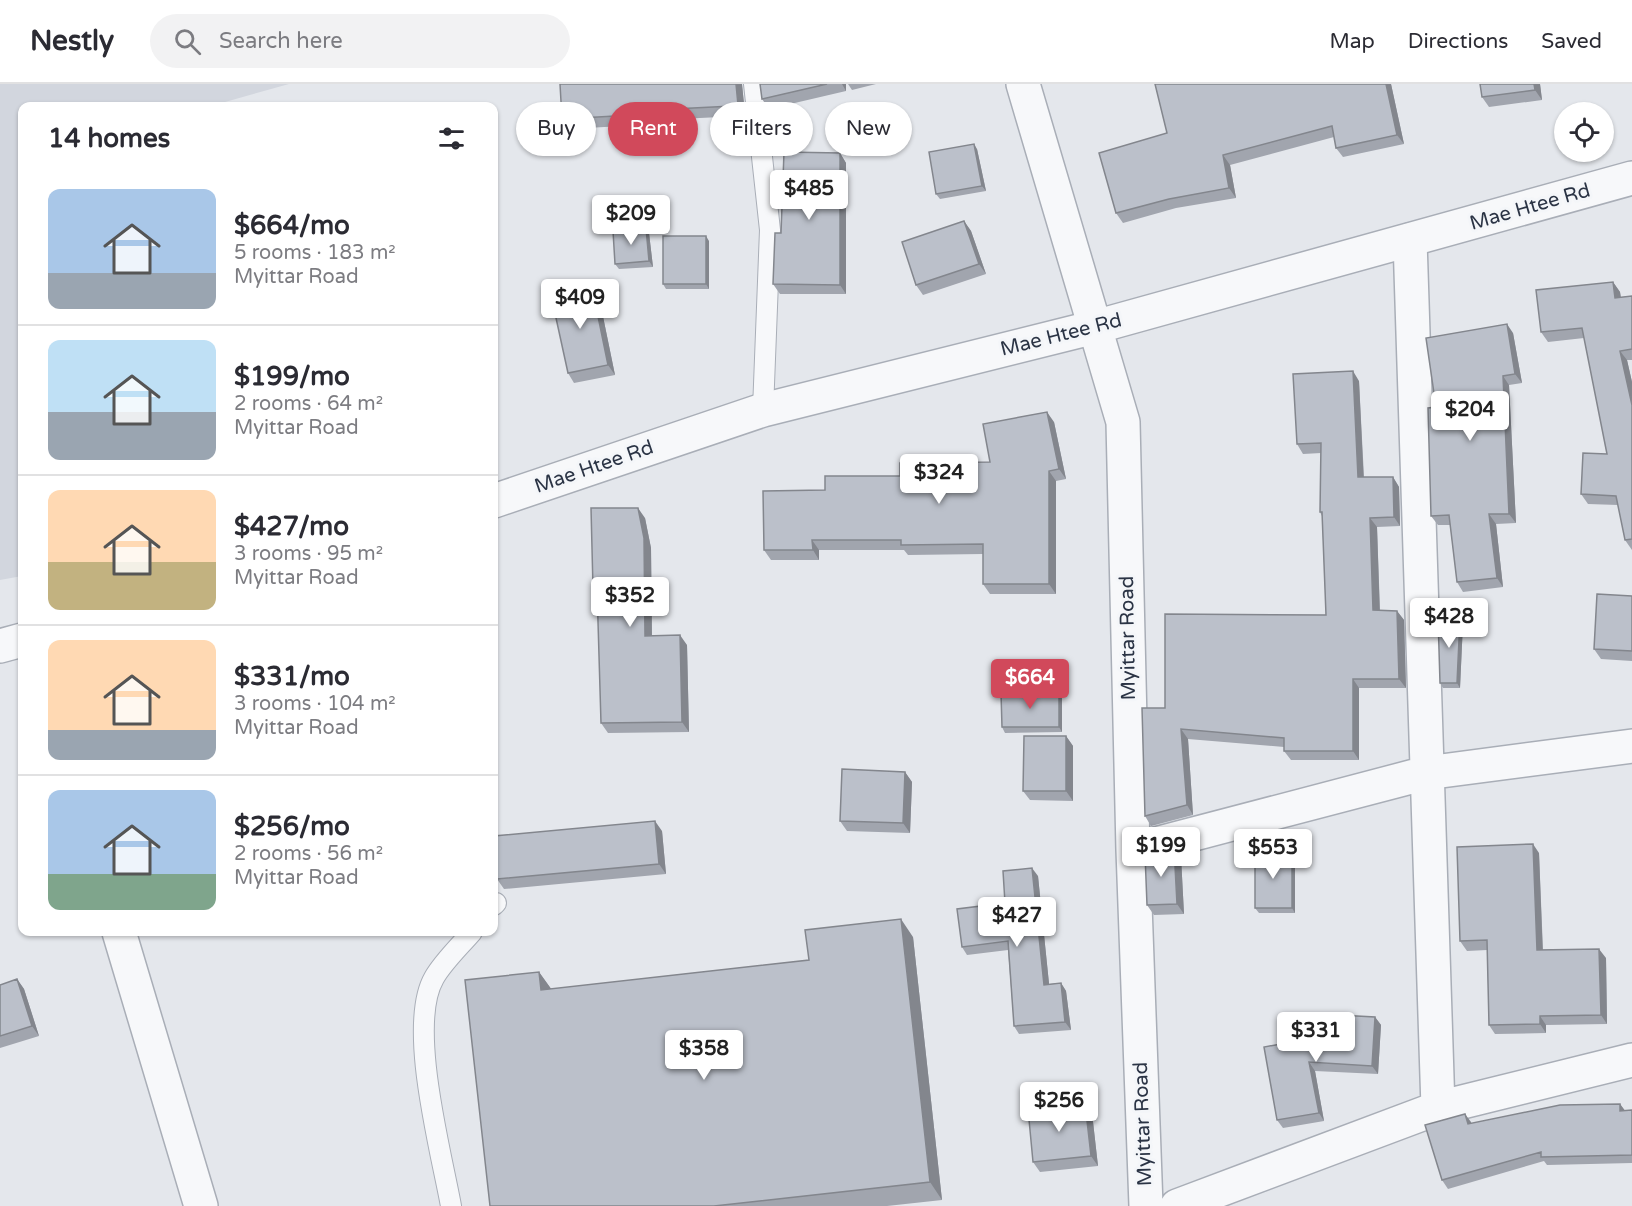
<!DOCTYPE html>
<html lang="en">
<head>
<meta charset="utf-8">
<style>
  body { margin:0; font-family:"Varela Round",sans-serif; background:#f2f2f3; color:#2b2b33; height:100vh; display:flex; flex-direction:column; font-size:22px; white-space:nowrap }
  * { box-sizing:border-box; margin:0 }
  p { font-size:20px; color:#7c7c81 }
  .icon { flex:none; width:33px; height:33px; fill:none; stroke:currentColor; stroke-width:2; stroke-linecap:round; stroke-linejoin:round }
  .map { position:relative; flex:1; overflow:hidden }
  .drawer { position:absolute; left:18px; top:18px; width:480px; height:834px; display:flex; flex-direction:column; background:#fff; border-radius:12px; box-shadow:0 2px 4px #0004 }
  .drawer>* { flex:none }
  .top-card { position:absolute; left:516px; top:18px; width:570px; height:54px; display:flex; gap:12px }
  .controls { position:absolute; left:1554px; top:18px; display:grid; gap:12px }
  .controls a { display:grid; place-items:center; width:60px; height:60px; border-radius:50%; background:#fff; box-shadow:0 2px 4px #0004; font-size:30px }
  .price { position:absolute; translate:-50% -51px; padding:0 14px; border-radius:6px; background:#fff; color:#222; font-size:20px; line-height:39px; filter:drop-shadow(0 2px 3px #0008) }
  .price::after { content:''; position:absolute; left:50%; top:36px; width:18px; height:14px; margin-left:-9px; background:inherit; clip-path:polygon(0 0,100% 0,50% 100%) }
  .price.selected { background:#d1495b; color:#fff }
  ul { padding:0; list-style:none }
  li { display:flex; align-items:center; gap:18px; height:150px; padding:0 30px }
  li+li { border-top:2px solid #e1e1e2 }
  li span { display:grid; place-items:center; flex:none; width:168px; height:120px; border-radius:12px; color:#555 }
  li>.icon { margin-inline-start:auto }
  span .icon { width:72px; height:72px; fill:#fffc; stroke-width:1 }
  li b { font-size:26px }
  h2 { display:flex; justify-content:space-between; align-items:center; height:72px; padding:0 30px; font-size:26px }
  .tag { padding:0 21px; border-radius:27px; background:#fff; box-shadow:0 2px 4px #0004; font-size:21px; line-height:54px }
  .tag.selected { background:#d1495b; color:#fff }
  header { display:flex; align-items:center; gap:36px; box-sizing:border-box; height:84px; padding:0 30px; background:#fff; border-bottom:2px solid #e1e1e2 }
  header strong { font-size:28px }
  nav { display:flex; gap:33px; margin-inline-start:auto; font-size:21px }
  .search { width:420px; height:54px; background:#f2f2f3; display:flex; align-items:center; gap:15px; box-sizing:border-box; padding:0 21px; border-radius:33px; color:#7c7c81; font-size:22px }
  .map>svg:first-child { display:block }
  .built { fill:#d2d6de }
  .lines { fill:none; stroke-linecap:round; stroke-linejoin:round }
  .service-casing { stroke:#a9aeb7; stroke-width:22 }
  .minor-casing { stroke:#a9aeb7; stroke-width:36 }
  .tertiary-casing { stroke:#a9aeb7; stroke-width:36 }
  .service { stroke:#f7f8fa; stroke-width:20 }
  .minor { stroke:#f7f8fa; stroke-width:33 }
  .tertiary { stroke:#f7f8fa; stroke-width:33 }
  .wall { fill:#a1a5ae }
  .shaded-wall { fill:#83868d }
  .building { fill:#bbc0ca; stroke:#83868d; stroke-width:1.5 }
  .labels { text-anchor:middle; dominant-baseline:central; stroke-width:6; stroke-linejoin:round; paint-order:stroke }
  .street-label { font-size:20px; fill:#2b3445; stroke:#f4f6f9 }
</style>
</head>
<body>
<header>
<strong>Nestly</strong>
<div class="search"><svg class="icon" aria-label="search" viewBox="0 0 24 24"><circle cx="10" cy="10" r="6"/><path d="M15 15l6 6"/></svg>Search here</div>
<nav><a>Map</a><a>Directions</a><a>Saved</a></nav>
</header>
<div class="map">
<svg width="1632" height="1122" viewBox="0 0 1632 1122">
  <rect width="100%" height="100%" fill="#e4e7ec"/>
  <!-- built -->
  <path class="built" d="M 0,0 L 289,0 L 211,22 L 22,22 L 22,492 L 0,496 Z"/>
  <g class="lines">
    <!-- service casing -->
    <g class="service-casing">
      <path id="service" d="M 754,0 L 770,146 L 763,326
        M 494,821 L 496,819
        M 451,1122 C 441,1067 407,941 434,894 C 443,878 460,862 472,848"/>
    </g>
    <!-- minor casing -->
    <g class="minor-casing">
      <path id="minor" d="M 1023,0 L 1123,338 L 1133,766 L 1146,1122
        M 1410,156 L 1438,1024
        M 1133,766 L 1426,689 L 1632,662
        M 119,848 L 201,1122
        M 1177,1122 L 1438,1024 L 1632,976"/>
    </g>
    <!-- tertiary casing -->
    <g class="tertiary-casing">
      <path id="tertiary" d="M 494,417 L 763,326 L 1095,243 L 1632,94
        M 0,562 L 22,556"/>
    </g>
    <!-- service -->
    <use href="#service" class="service"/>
    <!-- minor -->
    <use href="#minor" class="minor"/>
    <!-- tertiary -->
    <use href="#tertiary" class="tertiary"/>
  </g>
  <!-- wall -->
  <path class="wall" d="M 760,0 L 846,0 L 846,7 L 769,25 L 762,15 Z
    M 848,0 L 876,0 L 852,6 Z
    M 1155,0 L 1391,0 L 1404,60 L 1343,73 L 1336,64 L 1334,53 L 1230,81 L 1236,114 L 1176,124 L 1123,139 L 1116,129 L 1167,49 Z
    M 1480,0 L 1540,0 L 1542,16 L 1489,23 L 1482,13 Z
    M 742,1 L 745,30 L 740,32 L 640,37 L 640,41 L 569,45 L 562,35 Z
    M 977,65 L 986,107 L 940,115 L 936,110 Z
    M 840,69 L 846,79 L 846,210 L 780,210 L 773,200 L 781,149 Z
    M 964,137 L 971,147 L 986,190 L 923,211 L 916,201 Z
    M 649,149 L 653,183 L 619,185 L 615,180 Z
    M 709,157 L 709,205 L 666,205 L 663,200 Z
    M 1613,198 L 1620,208 L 1621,213 L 1632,212 L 1632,276 L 1627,276 L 1632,298 L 1632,466 L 1625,456 L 1618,421 L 1588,420 L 1581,410 L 1607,370 L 1584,254 L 1548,258 L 1541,248 Z
    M 592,203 L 599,213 L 615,291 L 574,299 L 568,289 Z
    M 1513,249 L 1522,299 L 1509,301 L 1516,439 L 1496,440 L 1503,503 L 1463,508 L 1457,498 L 1450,441 L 1438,441 L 1431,432 Z
    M 1359,297 L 1364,393 L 1393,393 L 1399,403 L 1400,442 L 1377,443 L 1380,526 L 1397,527 L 1404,536 L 1406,604 L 1359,604 L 1359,676 L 1291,676 L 1284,667 L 1284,663 L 1188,655 L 1193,731 L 1151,742 L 1145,732 L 1165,624 L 1326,531 L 1322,432 L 1320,428 L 1321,369 L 1303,370 L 1297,360 Z
    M 1054,338 L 1066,395 L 1056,397 L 1056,510 L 990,510 L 983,500 L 983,470 L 908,471 L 904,466 L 819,466 L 819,476 L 771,476 L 764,466 L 900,392 L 990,378 Z
    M 645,434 L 651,464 L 652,552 L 687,561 L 689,648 L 608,649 L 601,639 L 598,511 L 593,504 Z
    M 1632,512 L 1632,577 L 1601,575 L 1594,565 Z
    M 1463,539 L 1460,604 L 1443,604 L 1440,599 Z
    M 1059,608 L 1062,614 L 1062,648 L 1005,649 L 1002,643 Z
    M 1066,652 L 1073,662 L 1073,717 L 1030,716 L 1023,707 Z
    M 905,688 L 912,698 L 910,749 L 847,747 L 840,737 Z
    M 662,747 L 666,790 L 504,805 L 497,795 Z
    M 1539,769 L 1543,866 L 1606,874 L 1607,940 L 1546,941 L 1546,949 L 1495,950 L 1489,941 L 1487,866 L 1467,867 L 1460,857 Z
    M 1181,773 L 1184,830 L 1154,831 L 1147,821 Z
    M 1295,773 L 1295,829 L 1259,829 L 1255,824 Z
    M 1038,792 L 1049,900 L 1061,899 L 1066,907 L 1071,946 L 1019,950 L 1014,942 L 1008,866 L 967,871 L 962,863 L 1005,819 Z
    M 913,853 L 942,1116 L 887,1122 L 490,1122 L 539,888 L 551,905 L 809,876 Z
    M 17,895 L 24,905 L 39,952 L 0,964 L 0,901 Z
    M 1375,933 L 1381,941 L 1378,990 L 1315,987 L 1324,1037 L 1283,1044 L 1277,1036 L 1264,963 L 1336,950 Z
    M 1620,1020 L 1625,1027 L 1632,1026 L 1632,1079 L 1547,1081 L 1544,1077 L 1448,1105 L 1442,1096 L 1471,1038 L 1471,1040 Z
    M 1092,1029 L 1098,1082 L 1040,1088 L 1033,1078 Z"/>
  <!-- shaded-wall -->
  <path class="shaded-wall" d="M 736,0 L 742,0 L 745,30 L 738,21 Z
    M 842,0 L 846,0 L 846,7 Z
    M 1386,0 L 1391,0 L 1404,60 L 1397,51 Z
    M 1534,0 L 1540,0 L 1542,16 L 1535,6 Z
    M 633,27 L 640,37 L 640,41 L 633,31 Z
    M 974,60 L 977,65 L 986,107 L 982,102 Z
    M 840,69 L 846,79 L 846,210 L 840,201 Z
    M 1223,71 L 1230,81 L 1236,114 L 1229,104 Z
    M 964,137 L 971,147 L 986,190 L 979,180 Z
    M 646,144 L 649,149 L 653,183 L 649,177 Z
    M 706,152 L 709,157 L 709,205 L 706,200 Z
    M 1613,198 L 1620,208 L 1622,224 L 1615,214 Z
    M 592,203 L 599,213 L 615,291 L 608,281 Z
    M 1507,240 L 1513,249 L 1522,299 L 1515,290 Z
    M 1620,267 L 1627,276 L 1632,298 L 1632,321 Z
    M 1353,287 L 1359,297 L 1364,402 L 1358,393 Z
    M 1503,292 L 1509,301 L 1516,439 L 1509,430 Z
    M 1047,328 L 1054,338 L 1066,395 L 1059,385 Z
    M 1049,387 L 1056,397 L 1056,510 L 1049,500 Z
    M 1393,393 L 1399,403 L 1400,442 L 1394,433 Z
    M 638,424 L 645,434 L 651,464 L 652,562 L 645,552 Z
    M 1489,430 L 1496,440 L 1503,503 L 1497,494 Z
    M 1370,434 L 1377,443 L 1380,535 L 1373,526 Z
    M 812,456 L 819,466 L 819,476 L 813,466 Z
    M 1397,527 L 1404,536 L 1406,604 L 1399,595 Z
    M 1460,534 L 1463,539 L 1460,604 L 1457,599 Z
    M 680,551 L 687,561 L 689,648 L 682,638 Z
    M 1353,595 L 1359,604 L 1359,676 L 1353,667 Z
    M 1059,608 L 1062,614 L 1062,648 L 1059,643 Z
    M 1181,645 L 1188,655 L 1193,731 L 1187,721 Z
    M 1066,652 L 1073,662 L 1073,717 L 1066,707 Z
    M 905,688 L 912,698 L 910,749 L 903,739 Z
    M 655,737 L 662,747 L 666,790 L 659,780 Z
    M 1533,760 L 1539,769 L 1543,875 L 1537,866 Z
    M 1174,763 L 1181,773 L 1184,830 L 1177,820 Z
    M 1292,768 L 1295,773 L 1295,829 L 1292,824 Z
    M 1032,784 L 1038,792 L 1050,909 L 1044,901 Z
    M 901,835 L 913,853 L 942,1116 L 930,1098 Z
    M 1599,865 L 1606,874 L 1607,940 L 1601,931 Z
    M 539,888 L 552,906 L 541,906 Z
    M 17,895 L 24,905 L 39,952 L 32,942 Z
    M 1061,899 L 1066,907 L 1071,946 L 1065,938 Z
    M 1540,932 L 1546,941 L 1546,949 L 1540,940 Z
    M 1375,933 L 1381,941 L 1378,990 L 1372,982 Z
    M 1309,978 L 1315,987 L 1324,1037 L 1319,1029 Z
    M 1085,1019 L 1092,1029 L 1098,1082 L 1091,1072 Z
    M 1620,1020 L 1626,1028 L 1620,1027 Z
    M 1465,1030 L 1471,1038 L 1474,1049 L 1468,1040 Z"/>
  <!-- building -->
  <path class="building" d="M 560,0 L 736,0 L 738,21 L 733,22 L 633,27 L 633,31 L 562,35 Z
    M 760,0 L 827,0 L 762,15 Z
    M 1155,0 L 1386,0 L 1397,51 L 1336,64 L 1332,42 L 1223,71 L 1229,104 L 1169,115 L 1116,129 L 1099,69 L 1167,49 Z
    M 1480,0 L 1534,0 L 1535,6 L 1482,13 Z
    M 974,60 L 982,102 L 936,110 L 929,68 Z
    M 784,68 L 840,69 L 840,201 L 773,200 L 775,149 L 781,149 Z
    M 964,137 L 979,180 L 916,201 L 902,158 Z
    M 646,144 L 649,177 L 615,180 L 613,147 Z
    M 663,152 L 706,152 L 706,200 L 663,200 Z
    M 1613,198 L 1615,214 L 1632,212 L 1632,265 L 1620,267 L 1632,321 L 1632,455 L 1625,456 L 1616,412 L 1581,410 L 1583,369 L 1607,370 L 1582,244 L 1541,248 L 1536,206 Z
    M 592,203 L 608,281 L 568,289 L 551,211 Z
    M 1507,240 L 1515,290 L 1503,292 L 1509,430 L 1489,430 L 1497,494 L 1457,498 L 1449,431 L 1431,432 L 1428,324 L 1436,323 L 1426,254 Z
    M 1353,287 L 1358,393 L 1393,393 L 1394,433 L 1370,434 L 1373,526 L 1397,527 L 1399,595 L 1353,595 L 1353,667 L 1284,667 L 1284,654 L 1181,645 L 1187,721 L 1145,732 L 1142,624 L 1165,624 L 1165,530 L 1326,531 L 1322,428 L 1320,428 L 1321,359 L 1297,360 L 1293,290 Z
    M 1047,328 L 1059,385 L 1049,387 L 1049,500 L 983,500 L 983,460 L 901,461 L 901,456 L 812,456 L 813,466 L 764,466 L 763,407 L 825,406 L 825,392 L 900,392 L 900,379 L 990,378 L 983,340 Z
    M 591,424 L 638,424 L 644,454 L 645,552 L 680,551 L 682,638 L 601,639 L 597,504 L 593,504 Z
    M 1597,510 L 1632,512 L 1632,567 L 1594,565 Z
    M 1438,533 L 1460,534 L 1457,599 L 1440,599 Z
    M 1059,608 L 1059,643 L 1002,643 L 1001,609 Z
    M 1024,652 L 1066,652 L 1066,707 L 1023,707 Z
    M 842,685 L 905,688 L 903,739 L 840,737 Z
    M 655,737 L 659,780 L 497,795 L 494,752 Z
    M 1533,760 L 1537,866 L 1599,865 L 1601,931 L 1540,932 L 1540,940 L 1489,941 L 1487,856 L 1460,857 L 1457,763 Z
    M 1174,763 L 1177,820 L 1147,821 L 1145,770 Z
    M 1255,768 L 1292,768 L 1292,824 L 1255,824 Z
    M 1032,784 L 1044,901 L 1061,899 L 1065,938 L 1014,942 L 1008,857 L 962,863 L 957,825 L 1005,819 L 1003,787 Z
    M 901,835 L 930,1098 L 714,1122 L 490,1122 L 465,896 L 539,888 L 541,906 L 809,876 L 805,846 Z
    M 17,895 L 32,942 L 0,952 L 0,901 Z
    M 1338,931 L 1375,933 L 1372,982 L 1309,978 L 1319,1029 L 1277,1036 L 1264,963 L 1336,950 Z
    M 1085,1019 L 1091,1072 L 1033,1078 L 1028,1025 Z
    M 1620,1020 L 1620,1027 L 1632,1026 L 1632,1071 L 1541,1073 L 1541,1068 L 1442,1096 L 1425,1041 L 1465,1030 L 1468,1040 L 1560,1021 Z"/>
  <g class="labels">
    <!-- street labels -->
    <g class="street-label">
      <text transform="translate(1530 123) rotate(-16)">Mae Htee Rd</text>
      <text transform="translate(1061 251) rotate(-14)">Mae Htee Rd</text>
      <text transform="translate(594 383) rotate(-19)">Mae Htee Rd</text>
      <text transform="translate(1128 554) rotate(-91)">Myittar Road</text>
      <text transform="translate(1143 1040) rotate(-92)">Myittar Road</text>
    </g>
  </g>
</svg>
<div class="controls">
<a><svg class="icon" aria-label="locate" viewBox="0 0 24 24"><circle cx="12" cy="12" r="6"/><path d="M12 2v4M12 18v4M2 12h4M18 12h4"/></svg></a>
</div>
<b class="price" style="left:809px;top:137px">$485</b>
<b class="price" style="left:631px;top:162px">$209</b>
<b class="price" style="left:580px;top:246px">$409</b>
<b class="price" style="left:1470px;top:358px">$204</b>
<b class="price" style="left:939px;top:421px">$324</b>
<b class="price" style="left:630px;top:544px">$352</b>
<b class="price" style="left:1449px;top:565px">$428</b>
<b class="price selected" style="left:1030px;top:626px">$664</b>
<b class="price" style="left:1161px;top:794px">$199</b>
<b class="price" style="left:1273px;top:796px">$553</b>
<b class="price" style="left:1017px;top:864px">$427</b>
<b class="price" style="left:1316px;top:979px">$331</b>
<b class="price" style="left:704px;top:997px">$358</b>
<b class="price" style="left:1059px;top:1049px">$256</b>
<div class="top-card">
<a class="tag">Buy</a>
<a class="tag selected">Rent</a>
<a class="tag">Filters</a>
<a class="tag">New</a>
</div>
<section class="drawer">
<h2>14 homes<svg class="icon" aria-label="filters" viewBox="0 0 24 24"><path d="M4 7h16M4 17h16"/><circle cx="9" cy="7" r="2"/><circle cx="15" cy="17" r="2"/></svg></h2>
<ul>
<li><span style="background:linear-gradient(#a9c7e8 70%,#9aa5b1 0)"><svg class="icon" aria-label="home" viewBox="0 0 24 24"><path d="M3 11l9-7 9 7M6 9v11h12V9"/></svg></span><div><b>$664/mo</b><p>5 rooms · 183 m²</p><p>Myittar Road</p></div></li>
<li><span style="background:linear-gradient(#bfe0f5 60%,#9aa5b1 0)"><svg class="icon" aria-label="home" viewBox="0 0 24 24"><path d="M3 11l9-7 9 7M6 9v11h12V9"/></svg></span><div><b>$199/mo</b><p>2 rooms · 64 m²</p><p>Myittar Road</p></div></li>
<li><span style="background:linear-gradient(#ffd9b3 60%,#c2b280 0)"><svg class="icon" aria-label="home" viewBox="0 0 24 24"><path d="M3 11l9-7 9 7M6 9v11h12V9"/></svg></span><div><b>$427/mo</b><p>3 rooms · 95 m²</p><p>Myittar Road</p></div></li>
<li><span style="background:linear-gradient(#ffd9b3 75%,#9aa5b1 0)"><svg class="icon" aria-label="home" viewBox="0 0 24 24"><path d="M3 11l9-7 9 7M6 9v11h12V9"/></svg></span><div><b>$331/mo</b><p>3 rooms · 104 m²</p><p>Myittar Road</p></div></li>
<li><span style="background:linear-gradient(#a9c7e8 70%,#7fa58c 0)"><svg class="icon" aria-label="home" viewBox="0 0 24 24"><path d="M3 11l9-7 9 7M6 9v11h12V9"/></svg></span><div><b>$256/mo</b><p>2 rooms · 56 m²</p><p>Myittar Road</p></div></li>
</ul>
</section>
</div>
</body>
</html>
